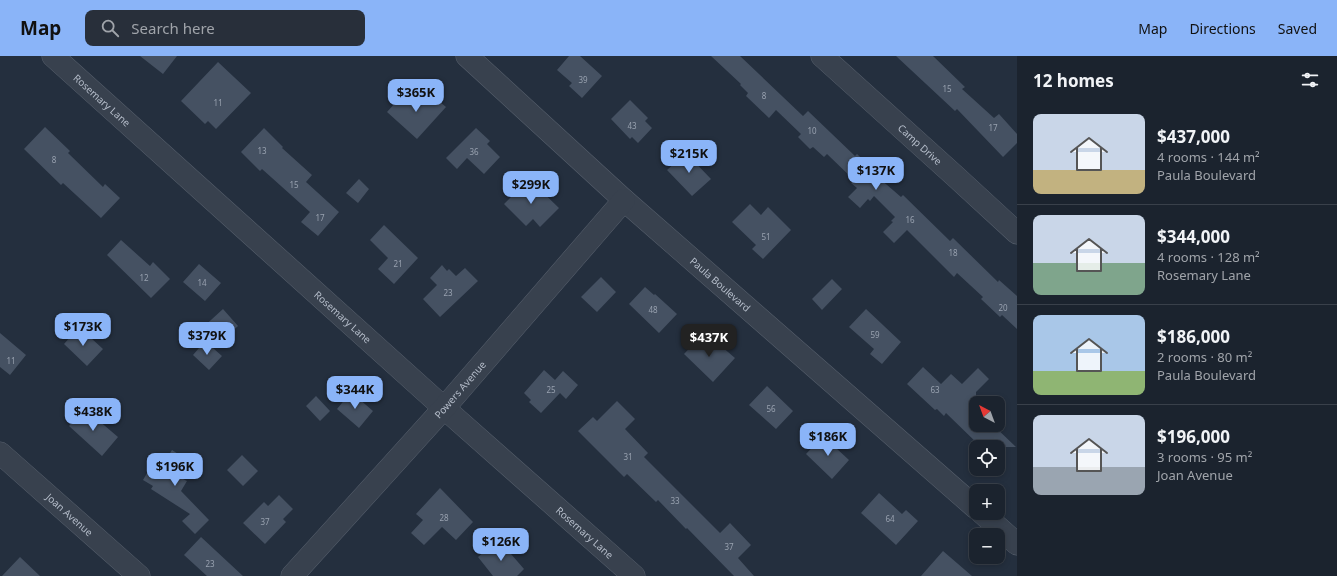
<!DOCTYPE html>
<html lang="en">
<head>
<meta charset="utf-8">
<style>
  body { margin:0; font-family:"Noto Sans",sans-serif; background:#282f3a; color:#f1f3f6; height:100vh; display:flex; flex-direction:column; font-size:15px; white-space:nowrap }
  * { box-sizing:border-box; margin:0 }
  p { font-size:13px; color:#a0a4aa }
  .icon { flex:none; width:22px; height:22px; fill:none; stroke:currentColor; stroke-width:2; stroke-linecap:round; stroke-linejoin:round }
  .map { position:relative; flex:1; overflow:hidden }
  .side { display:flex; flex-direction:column; background:#1b232e; width:320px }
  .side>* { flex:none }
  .needle { width:26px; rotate:319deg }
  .controls { position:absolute; left:969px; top:340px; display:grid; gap:8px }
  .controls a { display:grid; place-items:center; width:36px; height:36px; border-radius:8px; background:#1b232e; box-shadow:0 2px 6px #0003,0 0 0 1px #39404a; font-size:20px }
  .price { position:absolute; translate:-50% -34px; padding:0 9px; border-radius:8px; background:#8ab4f8; color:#111; font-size:13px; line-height:26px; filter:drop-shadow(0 1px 2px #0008) }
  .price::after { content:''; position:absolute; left:50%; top:24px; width:12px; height:9px; margin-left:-6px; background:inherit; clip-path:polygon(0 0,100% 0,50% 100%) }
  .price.on { background:#222; color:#fff }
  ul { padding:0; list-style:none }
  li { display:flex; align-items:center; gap:12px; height:100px; padding:0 16px }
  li+li { border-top:1px solid #39404a }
  li span { display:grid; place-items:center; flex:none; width:112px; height:80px; border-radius:8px; color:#555 }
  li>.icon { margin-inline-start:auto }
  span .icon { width:48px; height:48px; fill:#fffc; stroke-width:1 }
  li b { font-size:17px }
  h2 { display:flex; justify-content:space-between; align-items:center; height:48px; padding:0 16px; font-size:17px }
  header { display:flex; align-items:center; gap:24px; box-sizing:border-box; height:56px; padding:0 20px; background:#8ab4f8; color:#111 }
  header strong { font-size:19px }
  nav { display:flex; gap:22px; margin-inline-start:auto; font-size:14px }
  .search { width:280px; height:36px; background:#282f3a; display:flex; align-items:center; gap:10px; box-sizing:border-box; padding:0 14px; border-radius:8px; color:#a0a4aa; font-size:15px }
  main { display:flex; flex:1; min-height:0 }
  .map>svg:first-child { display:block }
  .building { fill:#455162 }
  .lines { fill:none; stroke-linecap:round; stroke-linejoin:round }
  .minor-casing { stroke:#565f6c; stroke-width:23 }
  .minor { stroke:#38414e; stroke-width:22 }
  .labels { text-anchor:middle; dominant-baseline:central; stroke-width:3.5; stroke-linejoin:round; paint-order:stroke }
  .number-label { font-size:8px; fill:#98a1af }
  .street-label { font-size:10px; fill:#b4bcc9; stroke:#1d2633 }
</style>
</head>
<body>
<header>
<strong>Map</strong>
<div class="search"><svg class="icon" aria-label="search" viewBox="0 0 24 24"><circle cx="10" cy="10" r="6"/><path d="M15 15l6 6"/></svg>Search here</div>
<nav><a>Map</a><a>Directions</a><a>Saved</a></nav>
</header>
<main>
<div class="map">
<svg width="1017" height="520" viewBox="0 0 1017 520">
  <rect width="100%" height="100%" fill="#242f3e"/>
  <!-- building -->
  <path class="building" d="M 140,0 L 177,0 L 163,18 Z
    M 569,0 L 580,0 L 602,20 L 582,42 L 569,30 L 572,27 L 557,14 Z
    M 711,0 L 740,0 L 803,60 L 808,55 L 855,100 L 857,98 L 874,114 L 872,116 L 901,141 L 903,139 L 950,185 L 953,182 L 998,226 L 999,224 L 1017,240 L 1017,273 L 1002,259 L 1000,261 L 981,243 L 983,241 L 957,217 L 954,221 L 907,174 L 894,187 L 883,176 L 893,166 L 891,165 L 895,161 L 874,140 L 870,145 L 868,143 L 860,152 L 848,141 L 857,132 L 851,127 L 854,124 L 827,98 L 824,101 L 813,91 L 810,93 L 798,81 L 801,78 L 776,54 L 769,62 L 746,40 L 748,37 L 740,29 L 741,28 Z
    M 896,0 L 933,0 L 965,31 L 962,33 L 994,62 L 999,58 L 1017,78 L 1017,87 L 1003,101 L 957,53 L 955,55 Z
    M 218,6 L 251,37 L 216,73 L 208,65 L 205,68 L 181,45 Z
    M 427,35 L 446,51 L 417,83 L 387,56 L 405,36 L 416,47 Z
    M 630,44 L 648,62 L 645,65 L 652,72 L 638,87 L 632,81 L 630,83 L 611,63 Z
    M 45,71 L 70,95 L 68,97 L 103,131 L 105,128 L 120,142 L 101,162 L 63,127 L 61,129 L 24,93 Z
    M 264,72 L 283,91 L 282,92 L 312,119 L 306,126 L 339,156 L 318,180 L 301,166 L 310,156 L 262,113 L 260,115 L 241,96 Z
    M 476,72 L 490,85 L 487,88 L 500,101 L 484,118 L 467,102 L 457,113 L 446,102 Z
    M 686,97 L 711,123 L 692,140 L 667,114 Z
    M 359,123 L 369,133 L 358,147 L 346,137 Z
    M 529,123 L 559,152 L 540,171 L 533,163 L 526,170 L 504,148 Z
    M 750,148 L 761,159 L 768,151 L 791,174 L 763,203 L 752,193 L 756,189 L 732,166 Z
    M 384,169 L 418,202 L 394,228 L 378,213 L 388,202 L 370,184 Z
    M 121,184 L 150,210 L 153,206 L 170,223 L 151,242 L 107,199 Z
    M 199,208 L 221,227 L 205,245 L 183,226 Z
    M 442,209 L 447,215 L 449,213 L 456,220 L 465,212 L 478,225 L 440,261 L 423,243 L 437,229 L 430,222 Z
    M 601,221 L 616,236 L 597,256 L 581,241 Z
    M 832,223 L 842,233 L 822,254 L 812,243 Z
    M 645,231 L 654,239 L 655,238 L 677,258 L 659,277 L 629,248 Z
    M 223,253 L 238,270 L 215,291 L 200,274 Z
    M 866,253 L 901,286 L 882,308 L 870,298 L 874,293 L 849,271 Z
    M 79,271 L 103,293 L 87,310 L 64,288 Z
    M 0,277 L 26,299 L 10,319 L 0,311 Z
    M 701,280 L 717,294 L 721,290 L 735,302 L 713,326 L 684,298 Z
    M 205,285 L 222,300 L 209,314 L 193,299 Z
    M 923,311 L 941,328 L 951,318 L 962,328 L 978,312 L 989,323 L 976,336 L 976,369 L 993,369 L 1016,391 L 981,391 L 946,357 L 944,360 L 937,353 L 935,354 L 907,328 Z
    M 544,314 L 555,324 L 563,315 L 578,329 L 566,343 L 560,337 L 541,357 L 529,346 L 531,344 L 524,337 Z
    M 767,330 L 793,355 L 776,373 L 749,349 Z
    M 351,336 L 373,355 L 359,372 L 337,353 Z
    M 316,340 L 330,355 L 320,365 L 306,350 Z
    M 617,345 L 635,363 L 625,373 L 648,397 L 644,401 L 720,477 L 730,467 L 751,489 L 738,502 L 754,520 L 734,520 L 687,472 L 686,473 L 658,444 L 656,446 L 627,418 L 624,421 L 578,375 L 593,361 L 597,365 Z
    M 84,352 L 118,381 L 102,400 L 69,370 Z
    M 823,380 L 849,404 L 832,423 L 806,398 Z
    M 172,394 L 189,405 L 179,421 L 187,425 L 181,435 L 209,464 L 195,478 L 182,465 L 190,458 L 151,433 L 153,430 L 143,424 L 159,397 L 167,402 Z
    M 242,399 L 258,415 L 243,430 L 227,414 Z
    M 440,432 L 473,466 L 456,484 L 442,471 L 424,489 L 411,477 L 423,464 L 416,458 Z
    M 879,437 L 902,458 L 906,454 L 918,465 L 896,489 L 861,457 Z
    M 279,439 L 293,453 L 283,463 L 286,466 L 265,488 L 243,467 L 264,446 L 268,450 Z
    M 201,481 L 243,520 L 207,520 L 184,499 Z
    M 495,487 L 500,492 L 504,490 L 524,513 L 517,520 L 493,520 L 478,501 Z
    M 943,495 L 972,520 L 921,520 Z
    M 20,501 L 40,520 L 2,520 Z"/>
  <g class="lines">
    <!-- minor casing -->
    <g class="minor-casing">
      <g id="minor">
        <path id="s1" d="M 53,0 L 444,352 L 634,520"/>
        <path id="s2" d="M 467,0 L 624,144 L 976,452"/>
        <path id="s3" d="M 822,0 L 955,120 L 1017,177"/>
        <path id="s4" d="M 0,397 L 139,520"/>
        <path d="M 982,457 L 1017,488"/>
        <path id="s5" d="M 292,520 L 444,352 L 624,144"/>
      </g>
    </g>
    <!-- minor -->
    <use href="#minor" class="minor"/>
  </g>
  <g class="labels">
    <!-- number labels -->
    <g class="number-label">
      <text x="583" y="23">39</text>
      <text x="947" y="32">15</text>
      <text x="764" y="39">8</text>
      <text x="218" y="46">11</text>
      <text x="632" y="69">43</text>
      <text x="993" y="71">17</text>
      <text x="812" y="74">10</text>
      <text x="262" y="94">13</text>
      <text x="474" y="95">36</text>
      <text x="54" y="103">8</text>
      <text x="294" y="128">15</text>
      <text x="320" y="161">17</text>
      <text x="910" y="163">16</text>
      <text x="766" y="180">51</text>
      <text x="953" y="196">18</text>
      <text x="398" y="207">21</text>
      <text x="144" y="221">12</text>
      <text x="202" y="226">14</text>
      <text x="448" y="236">23</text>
      <text x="1003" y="251">20</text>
      <text x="653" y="253">48</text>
      <text x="875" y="278">59</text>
      <text x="11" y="304">11</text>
      <text x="551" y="333">25</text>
      <text x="935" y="333">63</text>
      <text x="771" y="352">56</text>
      <text x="628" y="400">31</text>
      <text x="675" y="444">33</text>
      <text x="444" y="461">28</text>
      <text x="890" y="462">64</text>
      <text x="265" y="465">37</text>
      <text x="729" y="490">37</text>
      <text x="210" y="507">23</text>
    </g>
    <!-- street labels -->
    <g class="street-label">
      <text stroke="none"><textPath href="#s1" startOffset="66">Rosemary Lane</textPath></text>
      <text stroke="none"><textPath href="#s3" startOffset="132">Camp Drive</textPath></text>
      <text stroke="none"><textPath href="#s2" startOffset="341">Paula Boulevard</textPath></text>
      <text stroke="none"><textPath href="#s1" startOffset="390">Rosemary Lane</textPath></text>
      <text stroke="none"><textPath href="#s5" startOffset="251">Powers Avenue</textPath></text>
      <text stroke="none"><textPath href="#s4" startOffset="93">Joan Avenue</textPath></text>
      <text stroke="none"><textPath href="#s1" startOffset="714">Rosemary Lane</textPath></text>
    </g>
  </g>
</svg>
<div class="controls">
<a><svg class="needle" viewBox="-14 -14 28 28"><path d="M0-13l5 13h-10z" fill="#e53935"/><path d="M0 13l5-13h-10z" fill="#a0a4aa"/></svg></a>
<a><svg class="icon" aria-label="locate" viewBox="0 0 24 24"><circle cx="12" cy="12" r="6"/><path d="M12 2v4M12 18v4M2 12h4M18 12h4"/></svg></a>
<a>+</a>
<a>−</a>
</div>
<b class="price" style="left:416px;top:57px">$365K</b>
<b class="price" style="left:689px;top:118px">$215K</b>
<b class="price" style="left:876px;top:135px">$137K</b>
<b class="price" style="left:531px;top:149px">$299K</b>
<b class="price" style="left:83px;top:291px">$173K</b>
<b class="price" style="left:207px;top:300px">$379K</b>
<b class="price on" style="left:709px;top:302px">$437K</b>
<b class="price" style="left:355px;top:354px">$344K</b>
<b class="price" style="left:93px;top:376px">$438K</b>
<b class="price" style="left:828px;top:401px">$186K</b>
<b class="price" style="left:175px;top:431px">$196K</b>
<b class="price" style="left:501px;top:506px">$126K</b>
</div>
<section class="side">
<h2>12 homes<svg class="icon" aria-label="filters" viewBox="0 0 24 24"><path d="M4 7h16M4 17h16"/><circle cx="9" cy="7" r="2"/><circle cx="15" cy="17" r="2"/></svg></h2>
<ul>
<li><span style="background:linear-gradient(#c9d6e8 70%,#c2b280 0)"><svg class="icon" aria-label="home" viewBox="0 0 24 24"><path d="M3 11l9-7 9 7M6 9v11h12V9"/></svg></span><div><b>$437,000</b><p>4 rooms · 144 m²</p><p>Paula Boulevard</p></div></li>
<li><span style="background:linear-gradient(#c9d6e8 60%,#7fa58c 0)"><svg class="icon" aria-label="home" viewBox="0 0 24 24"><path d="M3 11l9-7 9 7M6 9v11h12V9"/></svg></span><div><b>$344,000</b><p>4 rooms · 128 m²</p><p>Rosemary Lane</p></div></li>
<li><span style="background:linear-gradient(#a9c7e8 70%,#8fb573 0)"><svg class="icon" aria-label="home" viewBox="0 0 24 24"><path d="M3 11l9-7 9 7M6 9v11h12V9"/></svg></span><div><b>$186,000</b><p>2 rooms · 80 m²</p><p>Paula Boulevard</p></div></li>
<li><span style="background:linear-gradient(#c9d6e8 65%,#9aa5b1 0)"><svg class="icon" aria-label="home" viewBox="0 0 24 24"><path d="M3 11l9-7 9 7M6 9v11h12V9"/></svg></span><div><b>$196,000</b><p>3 rooms · 95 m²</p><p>Joan Avenue</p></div></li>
</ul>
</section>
</main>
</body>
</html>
